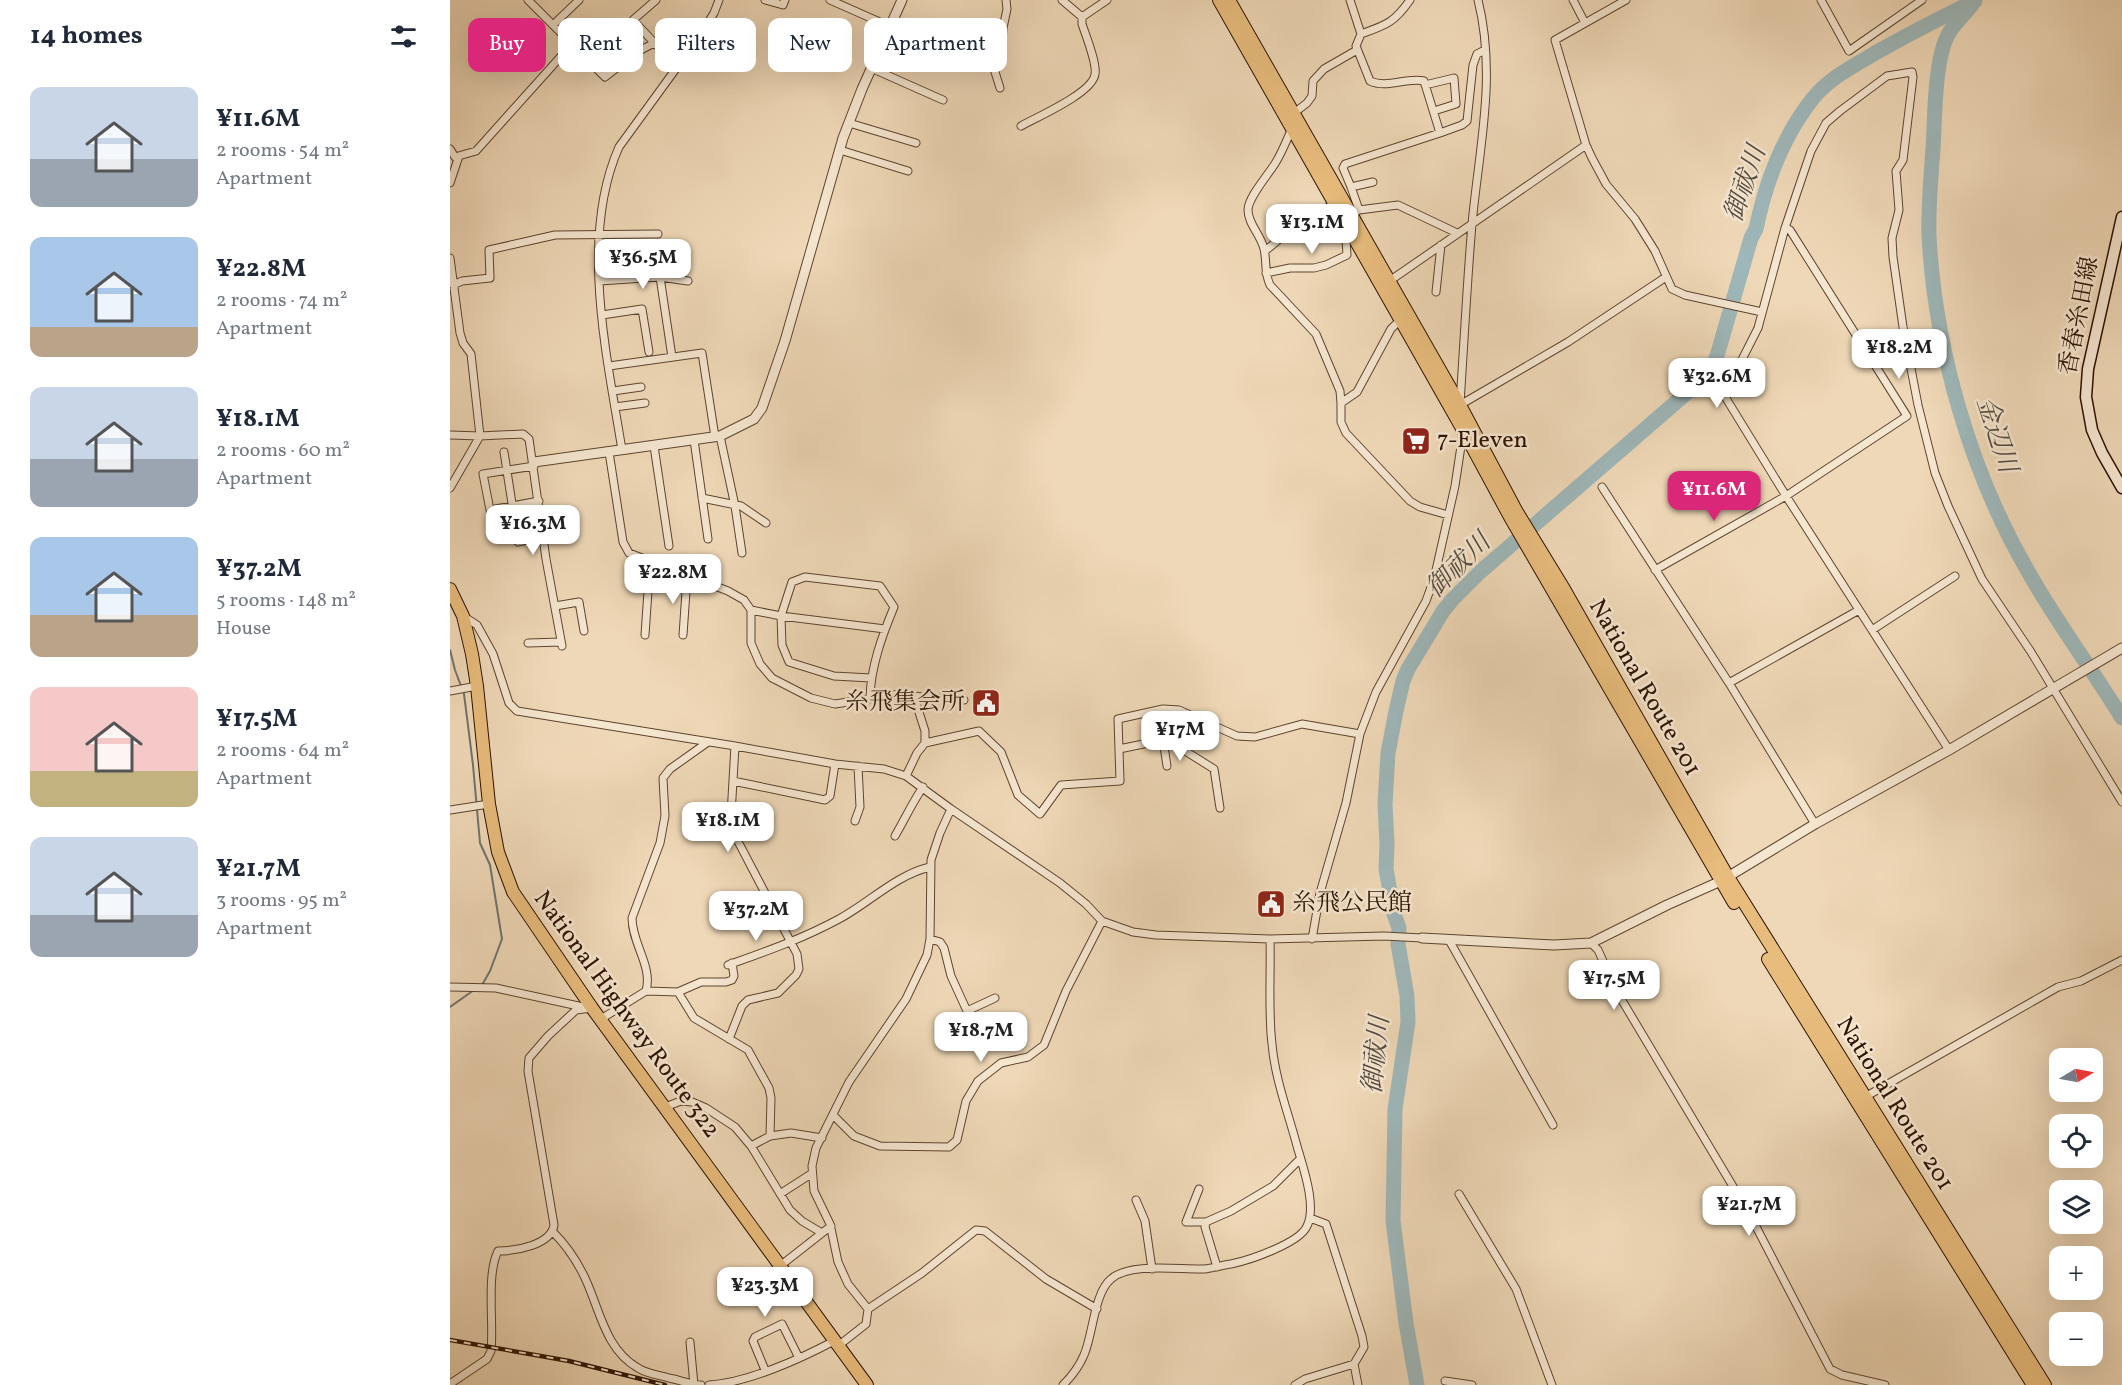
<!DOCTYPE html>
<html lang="en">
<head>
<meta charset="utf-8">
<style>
  body { margin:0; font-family:Vollkorn,"Noto Serif JP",serif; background:#f6f6f7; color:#1f2937; height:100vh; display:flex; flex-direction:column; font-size:22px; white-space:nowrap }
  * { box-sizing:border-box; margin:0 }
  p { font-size:20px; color:#747a83 }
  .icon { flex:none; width:33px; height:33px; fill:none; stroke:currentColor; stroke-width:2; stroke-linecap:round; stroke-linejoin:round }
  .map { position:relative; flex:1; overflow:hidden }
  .side { display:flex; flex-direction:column; background:#fff; width:450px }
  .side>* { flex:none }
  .guide { position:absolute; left:18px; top:18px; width:570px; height:54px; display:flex; gap:12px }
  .needle { width:39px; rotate:80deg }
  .controls { position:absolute; left:1599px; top:1048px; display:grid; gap:12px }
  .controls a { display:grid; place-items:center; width:54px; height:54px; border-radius:12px; background:#fff; box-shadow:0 6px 24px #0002; font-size:30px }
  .price { position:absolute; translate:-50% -51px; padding:0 14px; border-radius:12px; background:#fff; color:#222; font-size:20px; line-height:39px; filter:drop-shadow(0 2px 3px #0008) }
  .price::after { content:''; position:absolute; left:50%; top:36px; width:18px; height:14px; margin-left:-9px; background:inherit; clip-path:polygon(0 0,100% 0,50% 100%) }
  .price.selected { background:#db2777; color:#fff }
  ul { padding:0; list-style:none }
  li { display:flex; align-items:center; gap:18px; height:150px; padding:0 30px }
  li span { display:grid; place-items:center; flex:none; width:168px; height:120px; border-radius:12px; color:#555 }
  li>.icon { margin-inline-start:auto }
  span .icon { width:72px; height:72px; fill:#fffc; stroke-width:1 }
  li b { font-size:26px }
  h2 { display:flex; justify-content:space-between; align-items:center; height:72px; padding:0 30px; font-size:26px }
  .pill { padding:0 21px; border-radius:12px; background:#fff; box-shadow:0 6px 24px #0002; font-size:21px; line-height:54px }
  .pill.selected { background:#db2777; color:#fff }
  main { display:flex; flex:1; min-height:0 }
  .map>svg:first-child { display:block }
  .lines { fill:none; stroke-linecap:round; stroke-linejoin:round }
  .stream { stroke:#70756f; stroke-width:2 }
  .river { stroke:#9eb7b9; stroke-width:15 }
  .minor-casing { stroke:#5d442e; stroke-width:9 }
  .tertiary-casing { stroke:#5d442e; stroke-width:11 }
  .secondary-casing { stroke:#2c1201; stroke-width:13 }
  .trunk-casing { stroke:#2c1201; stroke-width:14 }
  .minor { stroke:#f5e6d0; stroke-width:7 }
  .tertiary { stroke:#f5e6d0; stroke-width:9 }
  .secondary { stroke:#f5e6d0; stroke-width:10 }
  .trunk { stroke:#e8bc7c; stroke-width:12 }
  .rail-casing { stroke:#2c1201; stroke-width:4.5 }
  .rail { stroke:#f5e6d0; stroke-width:2; stroke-dasharray:7; stroke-linecap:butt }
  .labels { text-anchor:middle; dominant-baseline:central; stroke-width:5; stroke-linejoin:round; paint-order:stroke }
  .street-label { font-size:24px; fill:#2c1201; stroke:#f5e6d0 }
  .poi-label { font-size:24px; fill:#2c1201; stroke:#f5e6d0; text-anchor:start }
  .water-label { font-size:26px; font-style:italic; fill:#544c41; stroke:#f5e6d0 }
</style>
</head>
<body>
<main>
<section class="side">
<h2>14 homes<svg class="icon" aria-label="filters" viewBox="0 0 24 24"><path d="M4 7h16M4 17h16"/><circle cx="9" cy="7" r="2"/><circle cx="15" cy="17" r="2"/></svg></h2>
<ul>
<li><span style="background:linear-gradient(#c9d6e8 60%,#9aa5b1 0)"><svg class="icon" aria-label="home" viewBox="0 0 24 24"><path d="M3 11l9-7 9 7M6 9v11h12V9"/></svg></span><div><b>¥11.6M</b><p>2 rooms · 54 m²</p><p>Apartment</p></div></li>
<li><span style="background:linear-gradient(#a9c7e8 75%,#b9a48a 0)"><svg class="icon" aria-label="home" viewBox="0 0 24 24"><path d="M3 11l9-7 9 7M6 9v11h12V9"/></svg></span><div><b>¥22.8M</b><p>2 rooms · 74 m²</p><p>Apartment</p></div></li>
<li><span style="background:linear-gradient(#c9d6e8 60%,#9aa5b1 0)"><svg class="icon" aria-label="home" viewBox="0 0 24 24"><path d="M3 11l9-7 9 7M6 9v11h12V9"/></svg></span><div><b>¥18.1M</b><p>2 rooms · 60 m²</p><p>Apartment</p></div></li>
<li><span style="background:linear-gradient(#a9c7e8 65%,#b9a48a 0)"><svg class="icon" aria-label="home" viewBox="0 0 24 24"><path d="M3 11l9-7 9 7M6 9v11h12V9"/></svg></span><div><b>¥37.2M</b><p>5 rooms · 148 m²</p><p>House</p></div></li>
<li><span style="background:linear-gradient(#f6c9c9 70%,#c2b280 0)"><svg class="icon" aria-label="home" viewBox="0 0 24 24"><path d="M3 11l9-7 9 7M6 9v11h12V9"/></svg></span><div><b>¥17.5M</b><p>2 rooms · 64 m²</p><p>Apartment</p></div></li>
<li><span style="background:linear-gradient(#c9d6e8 65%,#9aa5b1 0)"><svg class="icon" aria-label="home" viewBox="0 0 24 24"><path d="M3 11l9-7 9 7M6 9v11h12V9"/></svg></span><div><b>¥21.7M</b><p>3 rooms · 95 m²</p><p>Apartment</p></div></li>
</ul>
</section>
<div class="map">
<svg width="1672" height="1385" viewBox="0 0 1672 1385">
  <rect width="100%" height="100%" fill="#efd8b7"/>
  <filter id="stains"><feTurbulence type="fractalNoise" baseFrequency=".00333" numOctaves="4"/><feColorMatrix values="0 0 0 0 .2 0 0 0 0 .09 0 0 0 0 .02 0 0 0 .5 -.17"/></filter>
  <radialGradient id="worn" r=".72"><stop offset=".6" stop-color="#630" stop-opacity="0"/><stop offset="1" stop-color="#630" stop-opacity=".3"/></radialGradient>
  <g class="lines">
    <!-- stream -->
    <path class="stream" d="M 0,650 L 5,670 L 14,694 L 23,765 L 30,843 L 40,865 L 52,939 L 40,971 L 32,985
      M 0,1007 L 24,990"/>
    <!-- river -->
    <path class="river" d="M 1522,5 C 1515,14 1505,23 1499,33 C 1484,58 1485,120 1483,149 C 1481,178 1478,207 1479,236 C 1485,350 1521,474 1579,573 C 1607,623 1642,669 1672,718
      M 967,1385 L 956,1323 L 943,1221 L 945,1109 L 958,1022 L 957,996 L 948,944 L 949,928 L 944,914 L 936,869 L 937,844 L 935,804 L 938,753 L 946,711 L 953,681 L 958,669 L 993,611 L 1003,599 L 1030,572 L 1239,391 L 1262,366 L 1267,356 L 1301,238 L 1306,229 C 1316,181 1334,134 1364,97 C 1381,77 1405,65 1427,52 C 1459,34 1492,17 1525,1"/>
    <!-- minor casing -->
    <g class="minor-casing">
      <path id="minor" d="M 78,0 L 155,77 L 189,51 L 204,43
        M 206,0 L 183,20 L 227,67
        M 315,0 L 333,5 L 335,0
        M 380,0 L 520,62
        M 612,0 L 632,17
        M 900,0 L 911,34 L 906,46 L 920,81 C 937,89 956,77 974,81 L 990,133 L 895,164 L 893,168 L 901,187
        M 1123,0 L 1135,23
        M 1176,0 L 1105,40 L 1136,145 L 1142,158 L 1156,184 L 1185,219 L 1205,251 L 1222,289 L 1235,295 L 1312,312
        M 1371,0 L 1399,51 L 1472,0
        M 103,25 L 129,0
        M 911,34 C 936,25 944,23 960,0
        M 142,64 L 163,43
        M 421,68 L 493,100
        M 975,85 L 1004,78 L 1006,104 L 984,111
        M 550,88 L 545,72 L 551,54 L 553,28 L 557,9 L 556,0
        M 844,113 L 857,103 L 862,96 L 863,81 L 874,69 L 907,50
        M 399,123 L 466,143
        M 571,126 C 587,117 643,93 645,74 C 647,63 636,36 632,24 L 632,17 L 657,0
        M 842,128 C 837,140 832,152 826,162 C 819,174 798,197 798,210 C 798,224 811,235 814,249 C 817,261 814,273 820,285 L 866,334 L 890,391 L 891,403
        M 990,133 L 1012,125 L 1017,121 L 1023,65 L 1027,54 L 1035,50
        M 0,149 L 5,157 L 26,151 L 122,44
        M 390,150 L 458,171
        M 0,183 L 9,156
        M 909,210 L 901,187 L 923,182
        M 901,215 L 909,210 L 948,205 L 1007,233
        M 815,251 L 855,218 L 885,204
        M 0,258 L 10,333 L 13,343 L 21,354 L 30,436 L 0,488
        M 816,273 L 840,268 L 864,268 L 876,265 L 897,255 L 896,240 L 902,234
        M 210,277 L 222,357
        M 149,281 L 210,277 L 238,281
        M 938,282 L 1136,145
        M 3,285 L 12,281 L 40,278 L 39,250 L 105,235 L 208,234
        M 986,292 L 991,245
        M 152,315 L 192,309 L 199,352
        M 950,320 L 941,329 L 907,392 L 891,403 L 891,422 L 896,433 L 960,501 L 970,507 L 998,515
        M 159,366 L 252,353 L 265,437
        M 163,391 L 191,387
        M 1010,403 C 1014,343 1017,283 1022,224 C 1029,148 1047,76 1028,0
        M 1010,405 L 1118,342 L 1216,277
        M 165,407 L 195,403
        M 0,435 L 30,436 L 73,434 L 79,439 L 96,559 L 112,646
        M 270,436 L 285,506 L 292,553
        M 244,440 L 258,539
        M 204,446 L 219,546
        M 172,450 C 157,356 129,237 169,147 L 249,37 L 264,13 L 269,0
        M 54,452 L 68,542 L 93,536
        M 159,452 L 173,542 L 179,553 L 278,591 L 294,600 L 301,610 L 301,643 L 310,664 L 322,678 L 361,698 L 385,704 L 450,694 L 461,696 L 466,703 L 475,731 L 475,743 L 467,753 L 456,776
        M 84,466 L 33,474 L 40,510 L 89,501
        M 1152,487 L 1279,683 L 1365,824
        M 252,498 L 291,506 L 316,523
        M 1205,570 L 1336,496 L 1457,416 L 1340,230 L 1335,228
        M 105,606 L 129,602 L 134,631
        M 301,610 L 331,616 L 342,582 L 355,577 L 430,586 L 444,607 C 432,636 421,666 420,697
        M 13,616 L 27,625 L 43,654 L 59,703 L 67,711 L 285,746 L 385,764 L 434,769 L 456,776 L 501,809 L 610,883 L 636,904 L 652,921 L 683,932 L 706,935 L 820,939 L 934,936 L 972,938
        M 1422,630 L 1505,576
        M 195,635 L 200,562
        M 233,635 L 237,577
        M 78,643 L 111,642
        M 421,678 L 384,676 L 339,662 L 332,645 L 331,616 L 435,629
        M 1279,683 L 1409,610
        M 0,691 L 27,686
        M 461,696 L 514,700
        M 713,740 L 717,766
        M 475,743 L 529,731 L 551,752 L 568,795 L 590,814 L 611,785 L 670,781 L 668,719 L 713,709 L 729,710 L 787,736 L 805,737 L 852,724 L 910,734
        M 669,749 L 713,740 L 724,744 L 764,769 L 770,808
        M 1499,750 L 1336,496 L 1274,395 L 1308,328 L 1335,228 L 1361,151 L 1376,123 L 1390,111 L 1437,76 L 1462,72 L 1463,77 L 1453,160 L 1446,171 L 1449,210 L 1442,238 L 1443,257 L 1453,327 L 1468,405 L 1485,473 L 1498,506 L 1532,579 L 1581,652 L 1672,802
        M 283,781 L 375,800 L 380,796 L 385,764
        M 0,810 L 39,804
        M 405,821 L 410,807 L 408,766
        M 445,836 C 455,819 462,803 473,787
        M 480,939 L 490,942 L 494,948 L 501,976 L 517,1011 L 545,998
        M 862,939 L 870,893 L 896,803 L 910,734 L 926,692 L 976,601 L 984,579 L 1005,486 L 1013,433
        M 999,940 L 1103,1125
        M 1141,943 L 1148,950 L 1167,992 L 1300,1215 L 1380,1369 L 1392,1375 L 1435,1385
        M 278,965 C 317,951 352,939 389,919 C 419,903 446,875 480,867
        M 0,987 L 46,988 L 133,1007
        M 196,991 L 228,992 L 244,1018 L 298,1050 L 319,1088 L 321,1098 L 320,1136 L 341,1133 L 372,1138
        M 228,992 L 251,982 L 276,982 L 282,980 L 284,976 L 282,963
        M 151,1019 L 196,991 C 203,966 182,944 182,918 L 210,843 L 215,816 L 213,778 L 220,769 L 258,742
        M 279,1039 L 292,1006 L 298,1000 L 328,993 L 346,975 L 349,969 L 347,954 L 282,830 L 281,815 L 285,746
        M 1415,1097 L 1608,987 L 1631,981 L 1672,960
        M 215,1107 L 231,1101 L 242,1102 L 256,1108 L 285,1127 L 301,1146
        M 383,1115 L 404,1136 L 430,1146 L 499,1147 L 507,1140 L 516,1101 L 528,1081 L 551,1063 L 578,1057 L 594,1045 L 616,991 L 652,921
        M 320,1136 L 301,1146 L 340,1210 L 352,1221 L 372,1233
        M 749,1189 L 736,1222 L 756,1222
        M 330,1194 L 361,1174
        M 1009,1194 L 1066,1289 L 1102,1385
        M 686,1200 L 695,1221 L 702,1269
        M 860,1218 L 876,1224 L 912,1336 L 914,1347 L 904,1364 L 908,1385
        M 103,1232 C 116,1245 127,1261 135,1278 C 150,1310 155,1349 188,1368 C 197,1374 209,1375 219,1378 C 229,1380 240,1384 251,1385
        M 330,1266 L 381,1226
        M 767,1267 L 755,1227 L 756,1222 L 781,1211 L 823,1186 L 850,1159
        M 418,1309 L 398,1284 L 388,1262 L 380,1224 L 364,1191 L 362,1166 L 366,1148 L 399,1082 L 456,999 L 477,955 L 480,939 L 481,860 L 490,833 L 501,809
        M 240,1342 L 244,1385
        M 388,1346 L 416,1324 L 418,1309 L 472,1273 L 526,1230 L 535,1231 L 596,1279 L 647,1309
        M 315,1370 L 303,1341 L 305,1337 L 332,1324 L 349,1358
        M 995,1381 L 1022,1385
        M 0,1384 L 37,1359 L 41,1351 C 44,1323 36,1275 48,1251 C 66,1251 101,1245 104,1225 L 78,1071 L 79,1058 L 98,1036 L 126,1010 L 142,1008
        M 259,1385 C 297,1383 350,1359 384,1341
        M 613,1385 C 622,1376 629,1367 634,1355 C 643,1335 644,1293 661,1279 C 680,1262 730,1270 754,1269 C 763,1268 773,1265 781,1264 C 800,1260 850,1243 857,1226 C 867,1206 853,1167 847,1146 C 838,1112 825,1079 822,1044 C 818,1010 821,974 820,939
        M 845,1385 L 855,1379 L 904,1364"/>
    </g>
    <!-- tertiary casing -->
    <g class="tertiary-casing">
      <path id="tertiary" d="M 84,462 L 270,436 L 304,419 L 312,408 L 335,341 L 393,138 L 412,89 L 452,0
        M 972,938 L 1104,945 L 1141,943 L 1217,905 L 1271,881 L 1365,824 L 1499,750 L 1672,648"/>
    </g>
    <!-- secondary casing -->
    <g class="secondary-casing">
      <path id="secondary" d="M 1672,217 L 1638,369 L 1636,397 L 1642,430 L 1652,453 L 1672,488"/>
    </g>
    <!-- trunk casing -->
    <g class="trunk-casing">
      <path id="trunk" d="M 769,0 L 1013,430 L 1060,517 L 1284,903
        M 779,0 L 1010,405 L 1067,512 L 1114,589 L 1278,877 L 1595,1385
        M 0,589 L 13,616 L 22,654 L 27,686 L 39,804 L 48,852 L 63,892 L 142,1008 L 417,1385
        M 1318,959 L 1583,1385"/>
    </g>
    <!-- minor -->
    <use href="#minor" class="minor"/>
    <!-- tertiary -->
    <use href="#tertiary" class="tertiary"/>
    <!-- secondary -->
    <use href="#secondary" class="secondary"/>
    <!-- trunk -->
    <use href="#trunk" class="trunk"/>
    <!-- rail casing -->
    <g class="rail-casing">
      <path id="rail" d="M 0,1340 L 119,1361 L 215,1385"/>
    </g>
    <!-- rail -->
    <use href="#rail" class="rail"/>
  </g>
  <!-- icons -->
  <defs>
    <g id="supermarket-square" transform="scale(1.5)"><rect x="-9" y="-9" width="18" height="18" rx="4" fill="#8f2418" stroke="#f5e6d0"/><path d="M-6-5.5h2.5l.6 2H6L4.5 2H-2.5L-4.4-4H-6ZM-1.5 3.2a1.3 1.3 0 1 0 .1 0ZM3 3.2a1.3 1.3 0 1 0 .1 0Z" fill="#fff"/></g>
    <g id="civic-square" transform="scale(1.5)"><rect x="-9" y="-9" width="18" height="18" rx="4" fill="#8f2418" stroke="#f5e6d0"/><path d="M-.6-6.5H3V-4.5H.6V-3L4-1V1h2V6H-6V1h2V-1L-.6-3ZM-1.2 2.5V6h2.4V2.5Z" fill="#fff"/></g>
  </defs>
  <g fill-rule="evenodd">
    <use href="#supermarket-square" x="966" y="441"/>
    <use href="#civic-square" x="536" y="703"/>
    <use href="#civic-square" x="821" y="904"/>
  </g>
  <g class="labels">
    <!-- street labels -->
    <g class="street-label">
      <text transform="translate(1630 316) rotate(-79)">香春糸田線</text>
      <text transform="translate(1194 688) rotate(60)">National Route 201</text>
      <text transform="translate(176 1015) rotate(54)">National Highway Route 322</text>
      <text transform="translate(1444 1104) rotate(58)">National Route 201</text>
    </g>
    <!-- poi labels -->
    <g class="poi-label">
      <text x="987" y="441">7-Eleven</text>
      <text x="515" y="703" text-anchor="end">糸飛集会所</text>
      <text x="842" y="904">糸飛公民館</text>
    </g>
    <!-- water labels -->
    <g class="water-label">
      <text transform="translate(1296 184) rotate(-71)">御祓川</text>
      <text transform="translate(1546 435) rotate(72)">金辺川</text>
      <text transform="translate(1009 566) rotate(-45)">御祓川</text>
      <text transform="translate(927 1055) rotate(-84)">御祓川</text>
    </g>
  </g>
  <rect width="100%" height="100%" filter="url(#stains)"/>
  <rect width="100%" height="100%" fill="url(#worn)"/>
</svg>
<div class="controls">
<a><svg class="needle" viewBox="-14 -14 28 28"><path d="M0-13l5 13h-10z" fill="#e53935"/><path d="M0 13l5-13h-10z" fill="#747a83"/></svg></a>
<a><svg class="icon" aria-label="locate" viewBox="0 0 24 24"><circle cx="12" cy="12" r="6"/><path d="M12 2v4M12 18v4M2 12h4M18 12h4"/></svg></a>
<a><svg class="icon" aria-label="layers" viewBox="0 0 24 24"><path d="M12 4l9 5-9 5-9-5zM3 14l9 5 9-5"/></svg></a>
<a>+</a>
<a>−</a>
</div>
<b class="price" style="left:862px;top:255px">¥13.1M</b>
<b class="price" style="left:193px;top:290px">¥36.5M</b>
<b class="price" style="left:1449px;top:380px">¥18.2M</b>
<b class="price" style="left:1267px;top:409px">¥32.6M</b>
<b class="price selected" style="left:1264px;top:522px">¥11.6M</b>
<b class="price" style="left:83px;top:556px">¥16.3M</b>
<b class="price" style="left:223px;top:605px">¥22.8M</b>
<b class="price" style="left:730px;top:762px">¥17M</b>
<b class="price" style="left:278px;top:853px">¥18.1M</b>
<b class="price" style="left:306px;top:942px">¥37.2M</b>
<b class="price" style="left:1164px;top:1011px">¥17.5M</b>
<b class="price" style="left:531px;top:1063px">¥18.7M</b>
<b class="price" style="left:1299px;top:1237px">¥21.7M</b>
<b class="price" style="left:315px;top:1318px">¥23.3M</b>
<div class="guide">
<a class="pill selected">Buy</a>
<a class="pill">Rent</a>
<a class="pill">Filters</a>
<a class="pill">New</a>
<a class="pill">Apartment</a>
</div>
</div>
</main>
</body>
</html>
